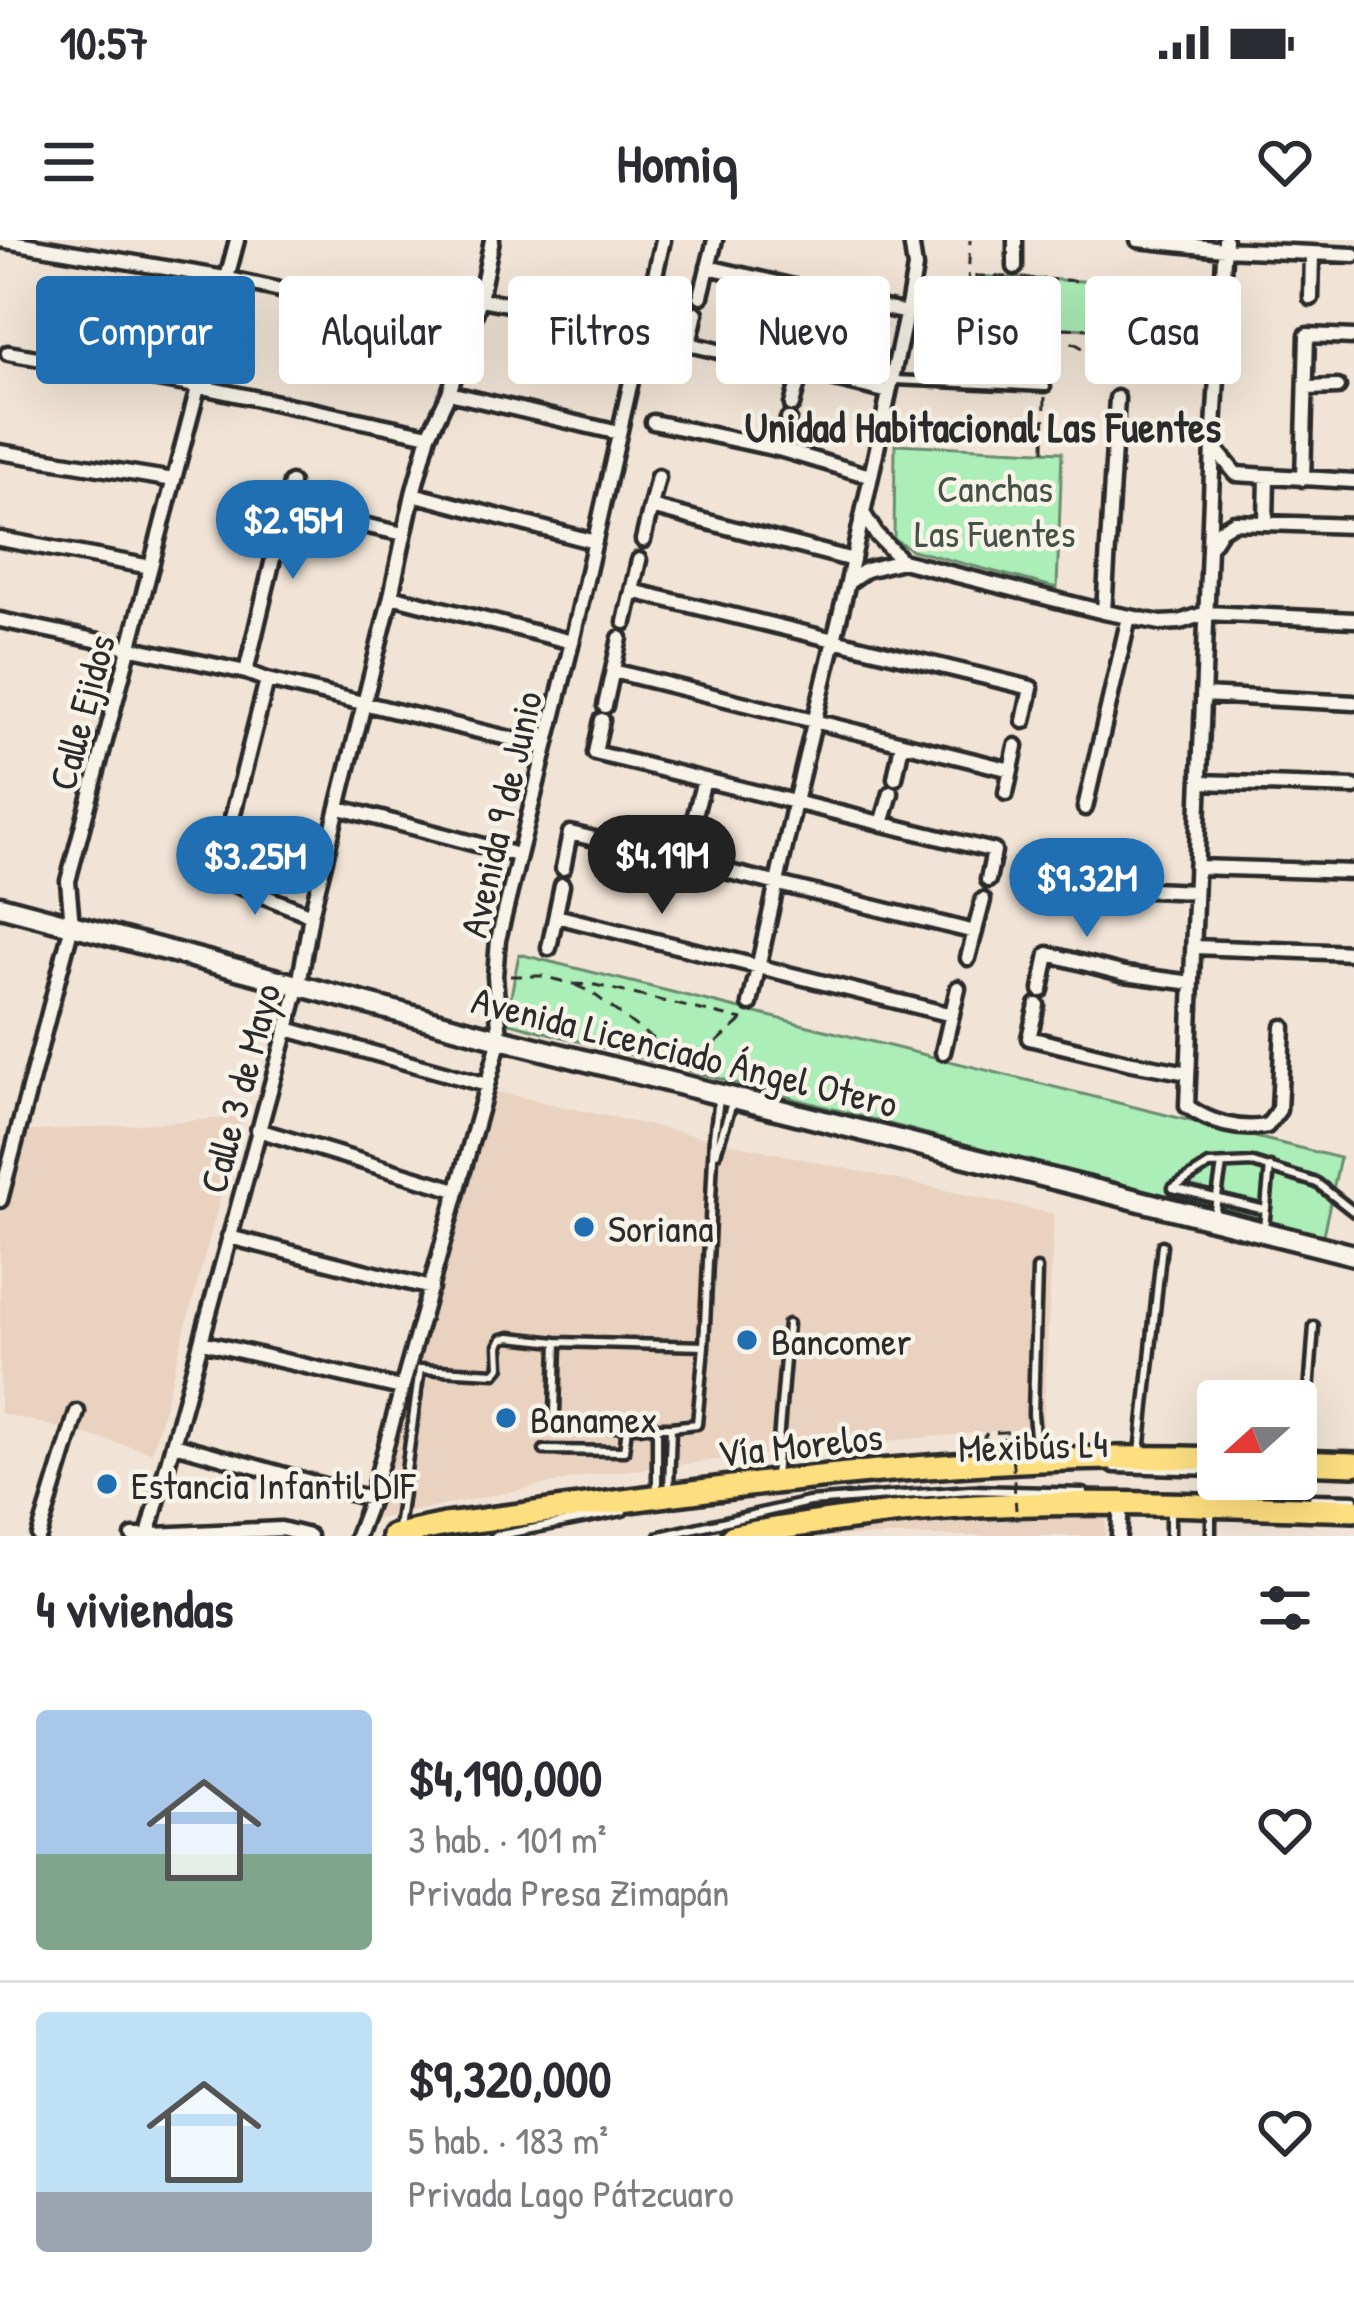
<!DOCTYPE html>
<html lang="es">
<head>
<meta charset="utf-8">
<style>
  body { margin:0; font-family:"Patrick Hand",sans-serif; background:#f7f7f7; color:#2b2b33; height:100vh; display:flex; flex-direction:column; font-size:45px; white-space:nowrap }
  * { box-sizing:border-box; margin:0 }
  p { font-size:39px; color:#7c7c81 }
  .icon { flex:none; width:66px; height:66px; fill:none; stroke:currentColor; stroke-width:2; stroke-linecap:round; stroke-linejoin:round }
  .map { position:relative; height:1296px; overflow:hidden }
  .panel { display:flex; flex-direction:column; background:#fff; flex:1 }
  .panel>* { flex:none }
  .top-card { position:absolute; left:36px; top:36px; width:1284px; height:108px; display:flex; gap:24px }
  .needle { width:78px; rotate:249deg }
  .buttons { position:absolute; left:1197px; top:1140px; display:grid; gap:24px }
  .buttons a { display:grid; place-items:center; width:120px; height:120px; border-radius:12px; background:#fff; box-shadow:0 12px 48px #0002; font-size:60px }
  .price { position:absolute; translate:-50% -102px; padding:0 27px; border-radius:42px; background:#1f6fb2; color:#fff; font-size:39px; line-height:78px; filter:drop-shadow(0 3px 6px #0008) }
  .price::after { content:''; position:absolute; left:50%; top:72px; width:36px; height:27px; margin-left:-18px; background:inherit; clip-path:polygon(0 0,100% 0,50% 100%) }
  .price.active { background:#222; color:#fff }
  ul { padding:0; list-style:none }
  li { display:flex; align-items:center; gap:36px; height:300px; padding:0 36px }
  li+li { border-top:3px solid #e1e1e2 }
  li span { display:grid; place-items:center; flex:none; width:336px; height:240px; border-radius:12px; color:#555 }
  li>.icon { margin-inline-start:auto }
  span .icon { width:144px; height:144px; fill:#fffc; stroke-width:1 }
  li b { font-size:51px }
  h2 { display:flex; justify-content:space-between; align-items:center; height:144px; padding:0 36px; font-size:51px }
  .tag { padding:0 42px; border-radius:12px; background:#fff; box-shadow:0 12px 48px #0002; font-size:42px; line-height:108px }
  .tag.active { background:#1f6fb2; color:#fff }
  .status { display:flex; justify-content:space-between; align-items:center; height:84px; padding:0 60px; background:#fff; direction:ltr }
  .status svg { height:33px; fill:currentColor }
  header { display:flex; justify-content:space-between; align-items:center; height:156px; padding:0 36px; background:#fff; font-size:54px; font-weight:700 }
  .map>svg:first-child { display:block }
  .built { fill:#ead2c0 }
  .green { fill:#aceeb7; stroke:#6c8c71; stroke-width:3 }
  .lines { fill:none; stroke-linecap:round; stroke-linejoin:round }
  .service-casing { stroke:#2b2b2b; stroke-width:15 }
  .minor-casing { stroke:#2b2b2b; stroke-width:21 }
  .secondary-casing { stroke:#2b2b2b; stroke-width:27 }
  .primary-casing { stroke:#2b2b2b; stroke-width:30 }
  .path { stroke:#2b2b2b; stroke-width:3; stroke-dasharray:12 9; stroke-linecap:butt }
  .service { stroke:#f7f3e8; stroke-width:6 }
  .minor { stroke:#f7f3e8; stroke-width:12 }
  .secondary { stroke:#f7f3e8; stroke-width:18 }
  .primary { stroke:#fedf80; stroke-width:21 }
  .path-bridge { stroke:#2b2b2b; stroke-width:3; stroke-dasharray:12 9; stroke-linecap:butt }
  .poi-dot { fill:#1f6fb2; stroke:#f7f3e8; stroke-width:4.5 }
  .labels { text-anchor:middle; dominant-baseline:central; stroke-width:9; stroke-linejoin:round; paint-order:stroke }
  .park-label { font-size:39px; fill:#455247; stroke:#f7f3e8 }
  .street-label { font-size:39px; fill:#2b2b2b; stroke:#f7f3e8 }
  .poi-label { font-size:39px; fill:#2b2b2b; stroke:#f7f3e8; text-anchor:start }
  .neighbourhood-label { font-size:42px; font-weight:bold; fill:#2b2b2b; stroke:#f7f3e8 }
</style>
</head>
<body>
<div class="status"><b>10:57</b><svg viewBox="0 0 49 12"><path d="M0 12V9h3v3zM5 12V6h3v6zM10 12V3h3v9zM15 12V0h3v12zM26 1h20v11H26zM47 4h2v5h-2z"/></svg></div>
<header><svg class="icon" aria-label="menu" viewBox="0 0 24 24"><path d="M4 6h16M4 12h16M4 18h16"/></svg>Homiq<svg class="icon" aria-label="heart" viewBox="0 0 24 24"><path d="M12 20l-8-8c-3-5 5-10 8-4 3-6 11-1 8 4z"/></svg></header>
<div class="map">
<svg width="1354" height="1296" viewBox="0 0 1354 1296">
  <rect width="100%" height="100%" fill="#f1e4d6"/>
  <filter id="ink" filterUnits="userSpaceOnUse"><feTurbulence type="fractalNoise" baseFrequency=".00833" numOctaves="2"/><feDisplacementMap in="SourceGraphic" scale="24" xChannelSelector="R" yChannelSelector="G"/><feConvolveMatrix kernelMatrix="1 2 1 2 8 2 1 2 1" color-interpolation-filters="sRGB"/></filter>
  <g filter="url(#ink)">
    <!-- built -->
    <path class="built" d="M 488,850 L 1054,974 L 1043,1190 L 1005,1190 L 856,1204 L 598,1234 L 367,1281 Z
      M 242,877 L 152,1212 L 0,1173 L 0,977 L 21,892 Z
      M 1106,1272 L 1105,1296 L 780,1296 L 800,1292 Z"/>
    <!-- green -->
    <path class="green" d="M 976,36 L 1122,43 L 1121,90 L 974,85 Z
      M 895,204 L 1062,212 L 1057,348 L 912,310 L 894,299 Z
      M 519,714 L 1340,918 L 1322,999 L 506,782 Z"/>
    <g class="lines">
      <!-- service casing -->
      <g class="service-casing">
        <path id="service" d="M 895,140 L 1046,147
          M 716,913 L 732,863
          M 1173,948 L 1209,925 L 1253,923 L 1317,943 L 1354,972
          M 1173,948 L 1265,970
          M 1214,976 L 1222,925
          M 1264,988 L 1270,927
          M 1037,1029 L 1033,1174 L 1037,1217
          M 557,1102 L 555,1173 L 557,1183 L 564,1187 L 671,1187 L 697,1184 L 704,1106 L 714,896 L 719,859
          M 544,1210 L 624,1211 L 627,1187
          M 1140,1213 L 1162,1005
          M 1304,1219 L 1314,1086
          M 1114,1228 L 1218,1231
          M 775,1237 L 788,1084
          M 669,1249 L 671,1187
          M 657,1250 L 657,1187
          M 1313,1258 L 1354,1259
          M 1170,1268 L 1170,1296
          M 398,1289 L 420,1129 L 495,1133 L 500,1127 L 499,1106 L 502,1099 L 510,1097 L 557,1102 L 704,1106
          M 495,1296 L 623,1271
          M 660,1296 L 809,1262 L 970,1250 L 1084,1253
          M 1211,1296 L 1211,1270"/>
      </g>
      <!-- minor casing -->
      <g class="minor-casing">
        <path id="minor" d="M 0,0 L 225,38 L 470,91
          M 1138,0 L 1224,9 L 1354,15
          M 1225,0 L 1213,206 L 1187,866 C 1210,883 1239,891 1267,886 L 1279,870 L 1283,787
          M 708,27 L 906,73
          M 1015,27 L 1015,0
          M 701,56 L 715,0
          M 1311,58 L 1312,14
          M 480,59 L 643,88
          M 696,73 L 689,104 L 889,152
          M 8,113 L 197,146 L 429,195
          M 1306,148 L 1338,147
          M 449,153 L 619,193
          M 792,165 L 801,131
          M 653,182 L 782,210 L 870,236
          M 1213,206 L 1236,234 L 1354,241
          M 782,210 L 788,179
          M 0,212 L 174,240
          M 1303,239 L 1307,95 L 1354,97
          M 413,254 L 595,302
          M 651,267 L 853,320
          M 286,268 L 404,294
          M 863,273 L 876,294 L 902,321
          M 1266,282 L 1267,237
          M 0,299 L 151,327
          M 643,300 L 658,237
          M 1212,304 L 1221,290 L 1234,282 L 1354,286
          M 849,342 L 866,330 L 902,321 L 1104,372 L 1161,383 L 1180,382 L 1206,373 L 1354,380
          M 632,351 L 1031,448 L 1024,481
          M 391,356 L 572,402
          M 1104,372 L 1117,158
          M 0,380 L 246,432 L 267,440 L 545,507
          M 625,382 L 639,320
          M 613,431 L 1011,530
          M 246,432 L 291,243
          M 267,440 L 217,637 L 311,675
          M 1203,455 L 1354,463
          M 605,466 L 620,398
          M 602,480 L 595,513 L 994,611 L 988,640
          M 895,538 L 902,504
          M 1200,542 L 1354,547
          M 1006,553 L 1016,506
          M 340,568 L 518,615
          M 1085,568 L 1129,377
          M 695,575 L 704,540
          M 882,584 L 891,553
          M 685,621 L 692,589
          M 1030,626 L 1128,649 L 1195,652
          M 1196,627 L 1354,632
          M 563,628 L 570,593 L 975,692
          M 556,676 L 952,775
          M 1194,707 L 1354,713
          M 549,708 L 562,645
          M 968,718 L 983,660
          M 1041,750 L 1048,714 L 1125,734 L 1192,743
          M 750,764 L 795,562 L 848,342 L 909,61 L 915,28 L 911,0
          M 1037,765 L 1029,798 L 1127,822 L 1188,833
          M 287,789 L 487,845
          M 943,812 L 958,748
          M 258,890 L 456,950
          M 0,960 L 72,685 L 68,641 L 237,0
          M 229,997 L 431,1048
          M 202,1102 L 401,1148
          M 174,1204 L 371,1259
          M 148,1295 L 299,745 L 311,675 L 391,356 L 413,254 L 429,195 L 449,153 L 480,59 L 492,0
          M 39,1296 L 77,1172
          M 133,1296 L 281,1289 L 309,1296
          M 357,1296 L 371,1259 L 500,799 L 495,736 L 498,700 L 572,402 L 663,0
          M 1119,1296 L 1121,1262"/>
      </g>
      <!-- secondary casing -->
      <g class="secondary-casing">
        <path id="secondary" d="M 0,666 L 500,799 L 1354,1015"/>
      </g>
      <!-- primary casing -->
      <g class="primary-casing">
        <path id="primary" d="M 1296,1222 L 1354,1224
          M 393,1296 L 445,1285 C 701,1251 958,1210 1218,1219
          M 733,1296 C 809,1283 883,1272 960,1267 C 1091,1259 1223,1266 1354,1270"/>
      </g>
      <!-- path -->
      <path class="path" d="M 1007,37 L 976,36 L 974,85 L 1121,90 L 1121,69 L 1160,71
        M 1022,38 L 1122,43 L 1121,69
        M 922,61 C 973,59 948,90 973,118 C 989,120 996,115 1010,108 C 1055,87 1091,101 1115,144
        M 947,61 L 955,58 L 967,44
        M 1162,71 L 1207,74
        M 1095,117 L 1147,73 L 1153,72
        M 964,130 L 970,0
        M 1046,134 L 1048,89
        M 1044,211 L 1045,155
        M 510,736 L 542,736 L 573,744 L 595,745 L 743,780
        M 575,745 L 591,752 L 646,794 L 692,823
        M 685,830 L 741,781
        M 1011,1198 L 988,1200 L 984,1197 L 987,1193 L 1024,1191"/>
      <!-- service -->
      <use href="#service" class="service"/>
      <!-- minor -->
      <use href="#minor" class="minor"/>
      <!-- secondary -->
      <use href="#secondary" class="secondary"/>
      <!-- primary -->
      <use href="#primary" class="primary"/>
      <!-- path-bridge -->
      <path class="path-bridge" d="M 1011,1198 L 1016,1270"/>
    </g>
  </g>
  <!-- markers -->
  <g class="poi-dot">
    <circle cx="584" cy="987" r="12"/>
    <circle cx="747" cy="1100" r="12"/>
    <circle cx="506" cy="1178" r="12"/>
    <circle cx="107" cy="1244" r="12"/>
  </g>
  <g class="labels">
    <!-- park labels -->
    <g class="park-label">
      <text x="995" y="247">Canchas<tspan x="995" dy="45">Las Fuentes</tspan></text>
    </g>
    <!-- street labels -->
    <g class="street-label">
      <text transform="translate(81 472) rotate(-75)">Calle Ejidos</text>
      <text transform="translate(500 574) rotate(-77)">Avenida 9 de Junio</text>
      <text transform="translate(685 811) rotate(14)">Avenida Licenciado Ángel Otero</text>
      <text transform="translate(239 848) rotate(-75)">Calle 3 de Mayo</text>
      <text transform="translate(800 1204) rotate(-6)">Vía Morelos</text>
      <text transform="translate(1033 1205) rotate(-2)">Mexibús L4</text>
    </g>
    <!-- poi labels -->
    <g class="poi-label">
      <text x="608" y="987">Soriana</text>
      <text x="771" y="1100">Bancomer</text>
      <text x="530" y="1178">Banamex</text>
      <text x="131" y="1244">Estancia Infantil DIF</text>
    </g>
    <!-- neighbourhood labels -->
    <g class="neighbourhood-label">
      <text x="983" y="186">Unidad Habitacional Las Fuentes</text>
    </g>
  </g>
</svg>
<div class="buttons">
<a><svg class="needle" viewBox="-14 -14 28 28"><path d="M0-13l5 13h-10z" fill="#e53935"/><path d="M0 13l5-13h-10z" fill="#7c7c81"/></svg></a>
</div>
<b class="price" style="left:293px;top:342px">$2.95M</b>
<b class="price active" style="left:662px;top:677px">$4.19M</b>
<b class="price" style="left:255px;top:678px">$3.25M</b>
<b class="price" style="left:1087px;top:700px">$9.32M</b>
<div class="top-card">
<a class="tag active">Comprar</a>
<a class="tag">Alquilar</a>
<a class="tag">Filtros</a>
<a class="tag">Nuevo</a>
<a class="tag">Piso</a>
<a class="tag">Casa</a>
</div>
</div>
<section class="panel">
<h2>4 viviendas<svg class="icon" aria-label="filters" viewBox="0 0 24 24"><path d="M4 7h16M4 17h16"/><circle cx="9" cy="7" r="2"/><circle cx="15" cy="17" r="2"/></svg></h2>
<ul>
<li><span style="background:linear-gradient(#a9c7e8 60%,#7fa58c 0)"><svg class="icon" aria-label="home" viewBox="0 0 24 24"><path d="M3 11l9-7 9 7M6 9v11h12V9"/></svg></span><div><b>$4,190,000</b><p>3 hab. · 101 m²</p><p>Privada Presa Zimapán</p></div><svg class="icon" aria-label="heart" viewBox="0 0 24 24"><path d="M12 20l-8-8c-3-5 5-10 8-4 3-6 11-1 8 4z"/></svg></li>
<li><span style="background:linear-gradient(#bfe0f5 75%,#9aa5b1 0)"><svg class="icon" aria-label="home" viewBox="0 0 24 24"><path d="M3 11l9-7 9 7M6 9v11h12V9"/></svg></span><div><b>$9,320,000</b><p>5 hab. · 183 m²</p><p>Privada Lago Pátzcuaro</p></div><svg class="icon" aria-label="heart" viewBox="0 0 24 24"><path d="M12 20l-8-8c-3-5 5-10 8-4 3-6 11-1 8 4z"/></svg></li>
</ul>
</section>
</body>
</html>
